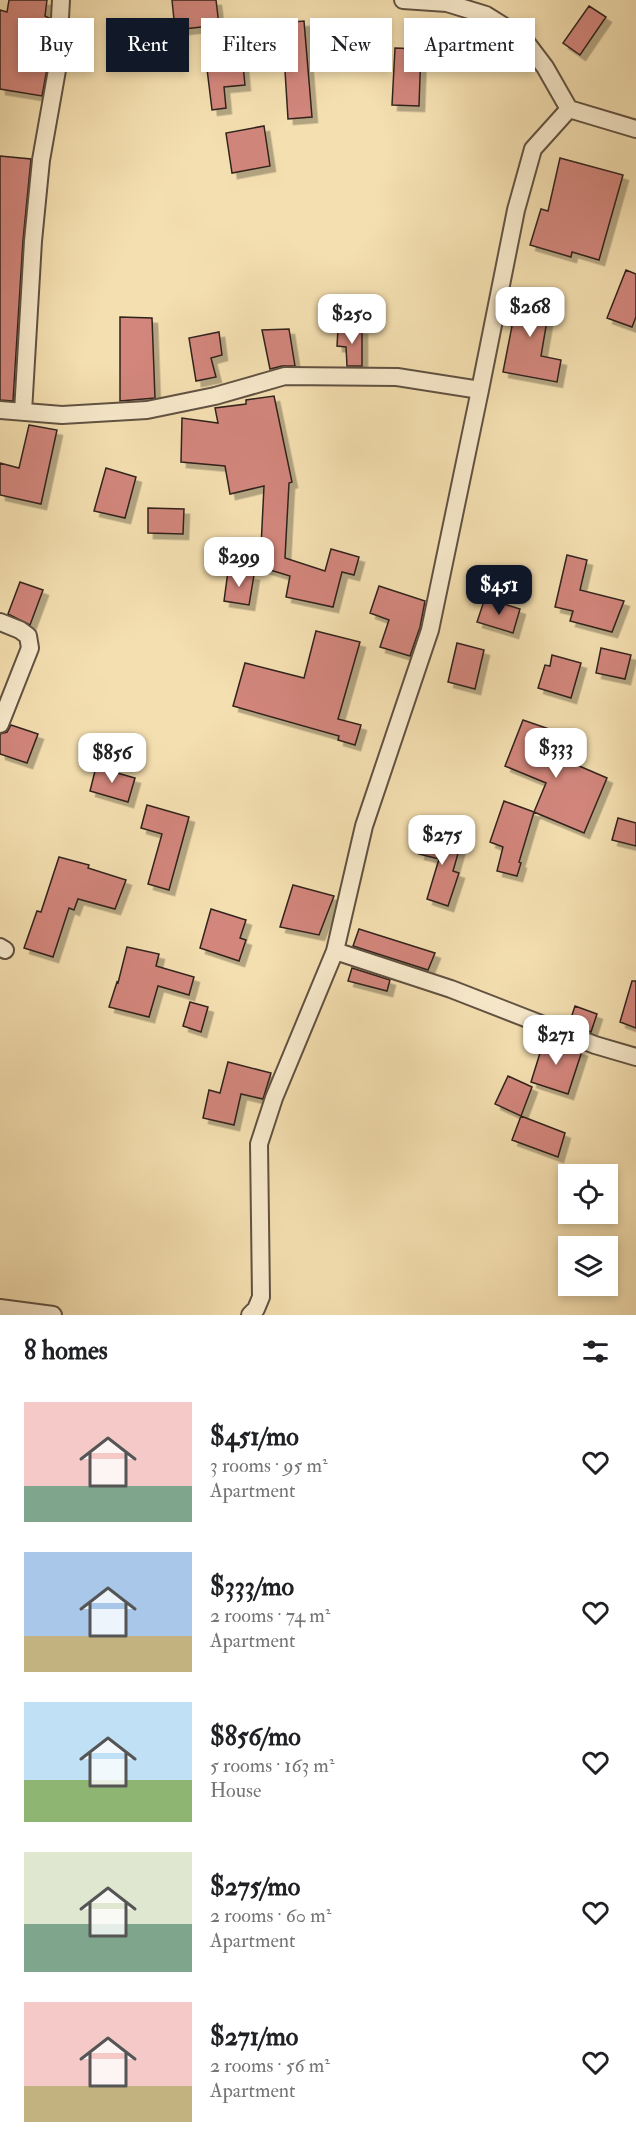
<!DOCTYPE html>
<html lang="en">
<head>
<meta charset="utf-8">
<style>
  body { margin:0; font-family:"IM FELL Double Pica",serif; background:#f2f2f2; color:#202124; height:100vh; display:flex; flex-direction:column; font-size:22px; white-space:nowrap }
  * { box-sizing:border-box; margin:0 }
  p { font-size:20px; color:#757577 }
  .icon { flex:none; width:33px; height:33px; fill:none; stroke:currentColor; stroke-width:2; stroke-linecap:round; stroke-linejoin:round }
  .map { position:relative; height:1315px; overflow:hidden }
  .details { display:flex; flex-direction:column; background:#fff; flex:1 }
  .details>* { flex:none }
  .top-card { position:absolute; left:18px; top:18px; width:600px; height:54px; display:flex; gap:12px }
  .controls { position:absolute; left:558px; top:1164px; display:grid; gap:12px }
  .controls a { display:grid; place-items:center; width:60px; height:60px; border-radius:0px; background:#fff; box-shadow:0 3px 9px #0003; font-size:30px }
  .price { position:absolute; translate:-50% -51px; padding:0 14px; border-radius:12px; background:#fff; color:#222; font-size:20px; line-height:39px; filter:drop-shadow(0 2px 3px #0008) }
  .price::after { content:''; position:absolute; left:50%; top:36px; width:18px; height:14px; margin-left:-9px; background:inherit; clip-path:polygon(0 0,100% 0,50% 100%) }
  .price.selected { background:#111827; color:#fff }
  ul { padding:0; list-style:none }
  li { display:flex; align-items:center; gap:18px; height:150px; padding:0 24px }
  li span { display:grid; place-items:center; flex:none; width:168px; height:120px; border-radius:0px; color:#555 }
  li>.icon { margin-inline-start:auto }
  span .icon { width:72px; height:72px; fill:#fffc; stroke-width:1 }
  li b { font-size:26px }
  h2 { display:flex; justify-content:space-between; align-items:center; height:72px; padding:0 24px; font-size:26px }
  .pill { padding:0 21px; border-radius:0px; background:#fff; box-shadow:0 3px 9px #0003; font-size:21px; line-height:54px }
  .pill.selected { background:#111827; color:#fff }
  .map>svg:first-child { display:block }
  .building { fill:#d2867b; stroke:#30231d; stroke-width:1.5; filter:url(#shadow) }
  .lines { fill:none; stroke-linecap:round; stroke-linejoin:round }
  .street-casing { stroke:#615242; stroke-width:20 }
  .street { stroke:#f8eacc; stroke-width:16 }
</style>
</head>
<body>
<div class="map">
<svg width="636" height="1315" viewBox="0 0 636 1315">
  <defs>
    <filter id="shadow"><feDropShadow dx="5.5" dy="5.5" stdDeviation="0" flood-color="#0004"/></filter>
  </defs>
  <rect width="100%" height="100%" fill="#f4dfb0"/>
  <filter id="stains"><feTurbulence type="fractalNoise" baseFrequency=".00333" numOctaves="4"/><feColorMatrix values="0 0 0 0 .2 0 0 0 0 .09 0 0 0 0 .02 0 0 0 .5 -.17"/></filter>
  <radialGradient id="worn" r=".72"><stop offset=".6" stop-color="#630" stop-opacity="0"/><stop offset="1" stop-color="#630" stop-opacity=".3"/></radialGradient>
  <!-- building -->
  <path class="building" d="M 9,0 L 47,0 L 45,16 L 49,18 L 47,69 L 42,96 L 0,89 L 0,10 L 7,12 Z
    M 172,0 L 216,0 L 219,25 L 175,30 Z
    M 589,6 L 606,17 L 580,55 L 563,43 Z
    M 304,21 L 312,117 L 288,119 L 282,23 Z
    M 395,48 L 421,49 L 419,106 L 392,105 Z
    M 243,65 L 245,85 L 224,87 L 226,108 L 212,110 L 207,69 Z
    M 264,126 L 270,166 L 232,173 L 226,133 Z
    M 0,156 L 31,159 L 23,240 L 13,401 L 0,400 Z
    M 560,158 L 623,175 L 599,260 L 572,252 L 571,257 L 530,245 L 541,209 L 548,211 Z
    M 626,270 L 636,274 L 636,317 L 632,327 L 607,318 Z
    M 514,290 L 551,297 L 541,356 L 561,360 L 557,382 L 503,372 L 512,326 L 508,325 Z
    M 120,317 L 152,318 L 155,398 L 120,401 Z
    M 289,329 L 295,366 L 282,366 L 270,369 L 262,330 Z
    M 338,329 L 362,329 L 362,366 L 347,366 L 346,347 L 337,346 Z
    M 219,332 L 222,355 L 211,358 L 216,377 L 196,381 L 189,338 Z
    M 274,396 L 292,482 L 289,483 L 285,558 L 325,571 L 331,549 L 359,557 L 354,575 L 342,572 L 333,607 L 286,597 L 290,576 L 260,567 L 264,486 L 230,494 L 225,466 L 181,462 L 182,418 L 218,423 L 215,408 L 246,404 L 246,400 Z
    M 29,425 L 57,430 L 41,504 L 0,495 L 0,463 L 19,468 Z
    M 106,468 L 136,477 L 125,518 L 94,511 Z
    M 148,508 L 184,509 L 183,534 L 148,533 Z
    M 567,555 L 587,560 L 580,590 L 624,601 L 612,632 L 570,621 L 573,611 L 555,607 Z
    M 228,571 L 254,575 L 249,605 L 224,601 Z
    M 20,582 L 43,590 L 30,625 L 8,614 Z
    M 379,586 L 425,601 L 420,627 L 410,656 L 380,647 L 389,620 L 370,613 Z
    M 485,598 L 520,609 L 513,633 L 477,622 Z
    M 316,631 L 360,642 L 338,719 L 361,725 L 355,745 L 338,740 L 339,736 L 233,706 L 245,663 L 304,678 Z
    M 457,643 L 484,650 L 475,689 L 448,682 Z
    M 601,648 L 631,655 L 625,679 L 596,673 Z
    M 552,655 L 581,663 L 571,698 L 538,688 L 545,665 L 550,666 Z
    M 523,720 L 549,729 L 542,750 L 607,778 L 584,833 L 534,812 L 546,783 L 505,766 Z
    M 11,725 L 38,734 L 27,763 L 0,754 L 0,734 L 7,732 Z
    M 96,767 L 135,778 L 128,802 L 90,791 Z
    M 504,801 L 534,812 L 519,862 L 521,863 L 517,876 L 497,871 L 503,847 L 490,842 Z
    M 147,805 L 189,817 L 169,890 L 148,884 L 162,834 L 141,828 Z
    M 618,818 L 636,823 L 636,846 L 612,840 Z
    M 425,832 L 461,843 L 453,871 L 459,873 L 448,906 L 427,899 L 439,859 L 419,854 Z
    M 59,857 L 89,865 L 88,868 L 126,880 L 115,909 L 78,899 L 74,910 L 69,908 L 53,957 L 24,948 L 37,911 L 41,912 Z
    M 293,885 L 334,896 L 319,935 L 280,927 Z
    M 211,909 L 246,920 L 240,938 L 246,940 L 239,961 L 200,948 Z
    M 359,929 L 435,953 L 428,970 L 353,946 Z
    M 127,947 L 159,954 L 156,966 L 194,977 L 189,995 L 158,986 L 149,1017 L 109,1007 L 117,982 L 118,983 Z
    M 352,968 L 390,980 L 387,991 L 348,981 Z
    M 632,981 L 636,981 L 636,1028 L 620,1022 Z
    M 190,1002 L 208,1007 L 201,1032 L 183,1026 Z
    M 575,1006 L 597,1014 L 591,1032 L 569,1024 Z
    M 545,1037 L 582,1051 L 568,1094 L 531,1082 Z
    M 228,1062 L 271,1073 L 263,1099 L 241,1094 L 234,1125 L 203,1118 L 209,1090 L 220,1093 Z
    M 508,1076 L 532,1087 L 521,1116 L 495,1104 Z
    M 521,1116 L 565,1133 L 558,1157 L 512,1140 Z"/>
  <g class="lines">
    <!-- street casing -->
    <g class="street-casing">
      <path id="street" d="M 403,0 L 447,3 L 486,15 L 523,38 L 545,67 L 569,109 L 636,129
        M 480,390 L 516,210 L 533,149 L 569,109
        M 0,410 L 62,415 L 147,410 L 215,396 L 285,376 L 397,377 L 480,390 L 430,630 L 364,826 L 335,951 L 274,1098 L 259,1144 L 261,1297 L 256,1309 L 250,1315
        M 23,412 L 33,241 L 41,160 L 57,70 L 61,0
        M 0,622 L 20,630 L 28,636 L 30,648 L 0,724
        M 0,947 L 5,950
        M 335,951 L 451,989 L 595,1045 L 636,1057
        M 0,1308 L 53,1315"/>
    </g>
    <!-- street -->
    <use href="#street" class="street"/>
  </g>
  <rect width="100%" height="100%" filter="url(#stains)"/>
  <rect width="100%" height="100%" fill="url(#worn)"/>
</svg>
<div class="controls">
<a><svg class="icon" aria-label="locate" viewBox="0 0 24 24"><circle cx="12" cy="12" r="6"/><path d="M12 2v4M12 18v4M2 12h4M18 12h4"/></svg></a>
<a><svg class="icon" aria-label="layers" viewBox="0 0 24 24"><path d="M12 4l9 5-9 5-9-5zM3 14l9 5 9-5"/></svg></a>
</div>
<b class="price" style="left:530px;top:338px">$268</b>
<b class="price" style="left:352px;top:345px">$250</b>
<b class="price" style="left:239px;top:588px">$299</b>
<b class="price selected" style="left:499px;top:616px">$451</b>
<b class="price" style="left:556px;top:779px">$333</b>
<b class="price" style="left:112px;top:784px">$856</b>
<b class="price" style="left:442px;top:866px">$275</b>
<b class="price" style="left:556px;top:1066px">$271</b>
<div class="top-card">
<a class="pill">Buy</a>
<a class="pill selected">Rent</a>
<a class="pill">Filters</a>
<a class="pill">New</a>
<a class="pill">Apartment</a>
</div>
</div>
<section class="details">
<h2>8 homes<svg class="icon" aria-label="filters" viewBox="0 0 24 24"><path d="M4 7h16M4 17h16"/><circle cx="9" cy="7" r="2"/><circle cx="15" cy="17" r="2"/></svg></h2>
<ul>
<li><span style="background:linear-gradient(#f6c9c9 70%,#7fa58c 0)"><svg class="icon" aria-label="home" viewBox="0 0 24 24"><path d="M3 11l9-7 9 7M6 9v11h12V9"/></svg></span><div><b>$451/mo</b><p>3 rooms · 95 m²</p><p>Apartment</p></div><svg class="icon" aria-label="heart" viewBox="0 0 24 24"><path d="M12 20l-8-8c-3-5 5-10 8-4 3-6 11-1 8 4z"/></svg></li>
<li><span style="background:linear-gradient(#a9c7e8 70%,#c2b280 0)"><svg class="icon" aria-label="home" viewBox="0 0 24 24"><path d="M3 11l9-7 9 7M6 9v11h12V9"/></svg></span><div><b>$333/mo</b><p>2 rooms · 74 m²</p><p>Apartment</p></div><svg class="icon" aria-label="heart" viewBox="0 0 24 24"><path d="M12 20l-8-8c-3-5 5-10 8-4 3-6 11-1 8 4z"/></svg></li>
<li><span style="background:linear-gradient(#bfe0f5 65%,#8fb573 0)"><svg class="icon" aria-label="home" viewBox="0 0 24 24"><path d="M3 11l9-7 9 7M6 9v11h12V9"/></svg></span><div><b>$856/mo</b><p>5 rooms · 163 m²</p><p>House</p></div><svg class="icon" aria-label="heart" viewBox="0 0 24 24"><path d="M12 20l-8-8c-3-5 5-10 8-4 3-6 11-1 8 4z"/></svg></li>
<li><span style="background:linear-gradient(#dfe7d0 60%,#7fa58c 0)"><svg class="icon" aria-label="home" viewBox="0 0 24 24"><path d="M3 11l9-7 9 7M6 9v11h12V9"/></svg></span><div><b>$275/mo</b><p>2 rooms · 60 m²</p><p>Apartment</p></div><svg class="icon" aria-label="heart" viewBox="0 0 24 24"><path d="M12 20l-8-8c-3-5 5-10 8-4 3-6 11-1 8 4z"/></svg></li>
<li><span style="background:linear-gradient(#f6c9c9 70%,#c2b280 0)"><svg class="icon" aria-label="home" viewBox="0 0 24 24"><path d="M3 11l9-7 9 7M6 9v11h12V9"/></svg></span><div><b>$271/mo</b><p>2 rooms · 56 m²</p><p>Apartment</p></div><svg class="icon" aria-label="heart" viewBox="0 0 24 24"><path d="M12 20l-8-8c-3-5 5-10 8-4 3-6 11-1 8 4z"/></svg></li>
</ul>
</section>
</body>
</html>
